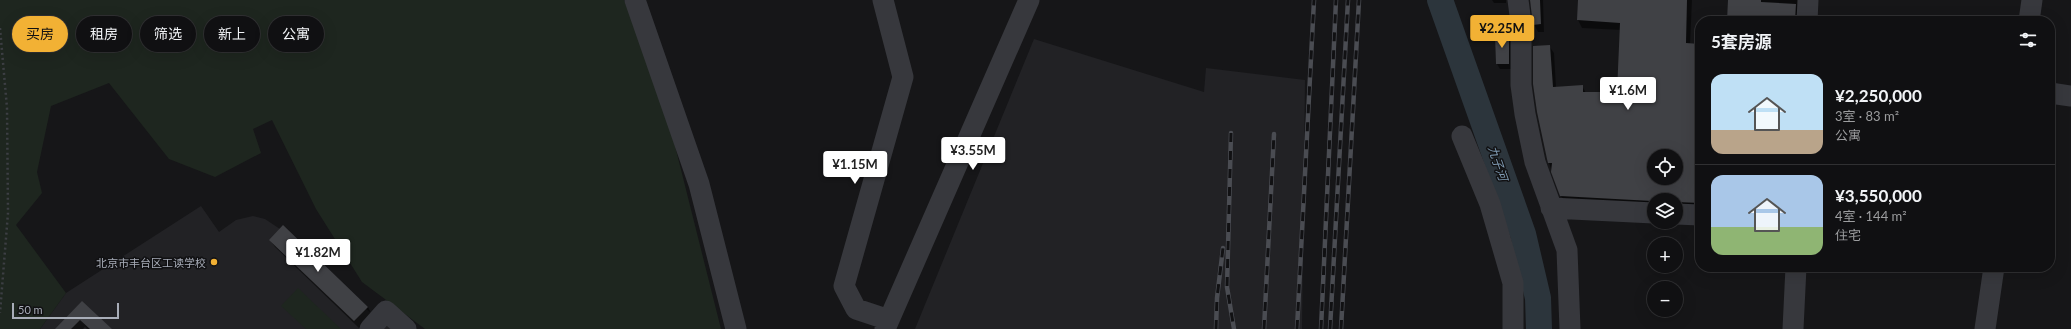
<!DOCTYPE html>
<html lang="zh">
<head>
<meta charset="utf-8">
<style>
  body { margin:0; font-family:Lato,"Noto Sans SC",sans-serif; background:#1e1e20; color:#f1f3f6; height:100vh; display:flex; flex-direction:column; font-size:15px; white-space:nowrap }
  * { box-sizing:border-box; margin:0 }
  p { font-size:13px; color:#9c9d9f }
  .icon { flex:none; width:22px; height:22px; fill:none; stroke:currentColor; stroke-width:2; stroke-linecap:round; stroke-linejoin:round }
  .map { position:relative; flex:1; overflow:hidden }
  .panel { position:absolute; left:1695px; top:16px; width:360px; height:256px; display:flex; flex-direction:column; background:#101012; border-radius:16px; box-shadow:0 4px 16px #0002,0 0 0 1px #303032 }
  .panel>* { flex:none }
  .hud { position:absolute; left:12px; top:16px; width:380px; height:36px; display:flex; gap:8px }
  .buttons { position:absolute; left:1647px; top:149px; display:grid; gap:8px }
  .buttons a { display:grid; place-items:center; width:36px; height:36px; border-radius:50%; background:#101012; box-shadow:0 4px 16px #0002,0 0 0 1px #303032; font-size:20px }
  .scale { position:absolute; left:12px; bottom:10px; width:107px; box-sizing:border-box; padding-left:4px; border:2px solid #a8adb8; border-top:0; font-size:11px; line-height:14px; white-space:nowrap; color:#a8adb8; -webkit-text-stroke:3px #111113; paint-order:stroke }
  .price { position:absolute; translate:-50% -34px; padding:0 9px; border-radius:4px; background:#fff; color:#222; font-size:13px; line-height:26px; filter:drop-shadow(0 1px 2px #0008) }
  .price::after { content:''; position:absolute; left:50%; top:24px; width:12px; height:9px; margin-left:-6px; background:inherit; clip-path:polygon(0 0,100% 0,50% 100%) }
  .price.on { background:#f2b134; color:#111 }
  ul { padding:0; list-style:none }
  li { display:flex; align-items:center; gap:12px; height:100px; padding:0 16px }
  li+li { border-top:1px solid #303032 }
  li span { display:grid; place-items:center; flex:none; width:112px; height:80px; border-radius:12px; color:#555 }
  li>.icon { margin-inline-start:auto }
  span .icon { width:48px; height:48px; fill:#fffc; stroke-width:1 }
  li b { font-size:17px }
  h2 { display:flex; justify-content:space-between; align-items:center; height:48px; padding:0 16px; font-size:17px }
  .pill { padding:0 14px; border-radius:18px; background:#101012; box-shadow:0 4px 16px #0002,0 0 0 1px #303032; font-size:14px; line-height:36px }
  .pill.on { background:#f2b134; color:#111 }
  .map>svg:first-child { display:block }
  .built { fill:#222225 }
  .green { fill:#1e261f }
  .shadow { fill:#0007; fill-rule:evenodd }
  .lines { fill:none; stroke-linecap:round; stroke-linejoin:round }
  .river { stroke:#2c353c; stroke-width:26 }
  .building { fill:#404145; fill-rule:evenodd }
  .path { stroke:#3d3f44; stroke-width:2.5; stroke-dasharray:2 3; stroke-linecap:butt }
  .minor { stroke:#37383d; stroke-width:21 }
  .rail-casing { stroke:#4a4c52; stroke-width:4.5 }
  .rail { stroke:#111113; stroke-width:3; stroke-dasharray:9; stroke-linecap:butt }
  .poi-dot { fill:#f2b134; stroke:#111113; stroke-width:1.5 }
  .labels { text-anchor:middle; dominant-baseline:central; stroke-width:3; stroke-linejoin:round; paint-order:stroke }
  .poi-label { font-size:11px; fill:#a8adb8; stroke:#111113; text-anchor:end }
  .water-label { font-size:12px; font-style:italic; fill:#7f9bb3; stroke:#111113 }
</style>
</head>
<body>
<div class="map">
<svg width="2071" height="329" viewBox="0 0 2071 329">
  <rect width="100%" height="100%" fill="#161618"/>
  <!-- built -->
  <path class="built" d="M 1034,39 L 1204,92 L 1206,68 L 1305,80 L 1302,329 L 915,329 Z
    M 201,206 L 219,232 L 236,220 L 253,216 L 265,219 L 283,231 L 344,291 L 370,312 L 390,318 L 401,329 L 40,329 L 66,293 Z"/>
  <!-- green -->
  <path class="green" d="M 0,0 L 624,0 L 664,102 L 721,329 L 425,329 L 362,282 L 316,209 L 272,120 L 253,129 L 261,153 L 215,177 L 169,159 L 109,83 L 51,106 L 37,172 L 42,193 L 16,225 L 66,293 L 40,329 L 0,329 Z
    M 298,288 L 341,329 L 306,329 L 281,306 Z"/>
  <!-- shadow -->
  <path class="shadow" d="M 1492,0 L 1506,0 L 1506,3 L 1494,3 Z
    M 1530,0 L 1543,0 L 1544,32 L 1538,32 L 1534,24 Z
    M 1579,0 L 1692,0 L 1690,45 L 1700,45 L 1700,210 L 1676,209 L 1676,200 L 1654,200 L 1654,208 L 1566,204 L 1561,196 L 1549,163 L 1549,46 L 1554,53 L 1556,87 L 1582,86 L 1586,93 L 1618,93 L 1621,30 L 1582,28 L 1578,20 ZM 1654,156 L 1676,156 L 1676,178 L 1654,178 Z
    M 1729,0 L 1804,0 L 1799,21 L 1728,21 Z
    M 1508,34 L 1511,39 L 1511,69 L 1500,69 L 1497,64 Z
    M 270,240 L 368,307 L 372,315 L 359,328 L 275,247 Z
    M 82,302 L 110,329 L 87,329 L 85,327 L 83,329 L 56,329 Z"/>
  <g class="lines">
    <!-- river -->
    <path class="river" d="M 1440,0 L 1523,234 L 1538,298 L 1539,329"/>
  </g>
  <!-- building -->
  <path class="building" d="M 1530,0 L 1540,0 L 1541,24 L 1533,25 Z
    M 1578,0 L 1687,0 L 1686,43 L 1700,44 L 1700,203 L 1676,202 L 1676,200 L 1652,201 L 1560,196 L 1551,172 L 1552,163 L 1548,163 L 1547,159 L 1537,112 L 1533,84 L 1533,46 L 1550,45 L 1553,87 L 1583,85 L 1583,92 L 1617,92 L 1620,23 L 1577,20 ZM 1654,156 L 1676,156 L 1676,179 L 1653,178 Z
    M 1728,0 L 1761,0 L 1761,2 L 1796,4 L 1795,21 L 1727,21 Z
    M 1509,33 L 1509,64 L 1496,64 L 1495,34 Z
    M 283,225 L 368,307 L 354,321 L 269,240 Z
    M 82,301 L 112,329 L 90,329 L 80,320 L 71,329 L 55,329 Z"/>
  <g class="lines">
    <!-- path -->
    <path class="path" d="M 0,28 L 7,108 L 8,213 L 0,313"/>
    <!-- minor -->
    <path class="minor" d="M 635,0 L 699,184 L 736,329
      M 883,0 L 903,77 L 844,286 L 856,309 L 889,320
      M 1518,0 L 1521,23 L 1521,85 L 1525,114 L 1535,162 L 1567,250 L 1570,329
      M 1807,21 L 1808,0
      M 2029,21 L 2032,0
      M 2050,93 L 2071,96
      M 1462,136 L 1490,204 L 1513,283 L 1513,329
      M 1551,208 L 1654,213
      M 1676,214 L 1700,215
      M 370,329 L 386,311 L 406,329
      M 885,329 L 1029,0
      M 1793,329 L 1796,267
      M 1985,329 L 1994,267"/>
    <!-- rail casing -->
    <g class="rail-casing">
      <path id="rail" d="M 1231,133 L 1227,287 L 1234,329
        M 1216,329 L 1217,298 L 1223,248
        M 1264,329 L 1274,134
        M 1297,329 L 1314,0
        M 1321,329 L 1336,0
        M 1330,329 L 1348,0
        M 1341,329 L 1359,0"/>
    </g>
    <!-- rail -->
    <use href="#rail" class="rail"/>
  </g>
  <!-- markers -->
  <circle class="poi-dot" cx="214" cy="262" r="4"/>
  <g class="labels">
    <!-- poi labels -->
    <g class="poi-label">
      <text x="206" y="262">北京市丰台区工读学校</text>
    </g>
    <!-- water labels -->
    <g class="water-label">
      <text transform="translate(1498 163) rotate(71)">九子河</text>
    </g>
  </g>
</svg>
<div class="buttons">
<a><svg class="icon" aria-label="locate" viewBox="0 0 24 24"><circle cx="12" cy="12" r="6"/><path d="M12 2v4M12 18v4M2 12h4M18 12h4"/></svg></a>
<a><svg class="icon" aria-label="layers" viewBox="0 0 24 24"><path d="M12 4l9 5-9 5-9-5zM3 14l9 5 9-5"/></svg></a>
<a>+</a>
<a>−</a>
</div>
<div class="scale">50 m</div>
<b class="price on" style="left:1502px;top:49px">¥2.25M</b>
<b class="price" style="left:1628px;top:111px">¥1.6M</b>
<b class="price" style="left:973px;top:171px">¥3.55M</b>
<b class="price" style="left:855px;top:185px">¥1.15M</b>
<b class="price" style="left:318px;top:273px">¥1.82M</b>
<div class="hud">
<a class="pill on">买房</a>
<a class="pill">租房</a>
<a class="pill">筛选</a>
<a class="pill">新上</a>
<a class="pill">公寓</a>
</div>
<section class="panel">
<h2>5套房源<svg class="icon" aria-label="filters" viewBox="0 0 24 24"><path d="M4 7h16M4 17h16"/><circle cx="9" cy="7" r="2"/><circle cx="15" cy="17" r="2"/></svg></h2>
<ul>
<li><span style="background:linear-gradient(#bfe0f5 70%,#b9a48a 0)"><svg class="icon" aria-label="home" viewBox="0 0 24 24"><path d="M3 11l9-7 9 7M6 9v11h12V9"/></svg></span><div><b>¥2,250,000</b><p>3室 · 83 m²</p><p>公寓</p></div></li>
<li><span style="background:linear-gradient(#a9c7e8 65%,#8fb573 0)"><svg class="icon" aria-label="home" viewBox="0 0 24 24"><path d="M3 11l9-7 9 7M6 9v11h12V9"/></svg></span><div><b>¥3,550,000</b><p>4室 · 144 m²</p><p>住宅</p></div></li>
</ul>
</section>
</div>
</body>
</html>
